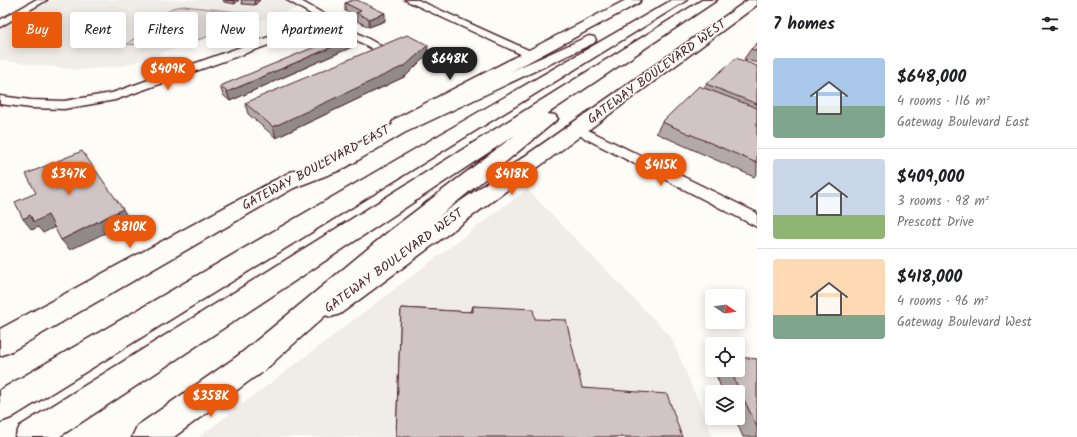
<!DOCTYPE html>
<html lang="en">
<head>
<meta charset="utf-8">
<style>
  body { margin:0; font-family:Kalam,sans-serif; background:#f2f2f2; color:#202124; height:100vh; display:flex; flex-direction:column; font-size:15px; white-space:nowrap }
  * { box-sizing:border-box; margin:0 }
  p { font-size:13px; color:#757577 }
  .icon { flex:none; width:22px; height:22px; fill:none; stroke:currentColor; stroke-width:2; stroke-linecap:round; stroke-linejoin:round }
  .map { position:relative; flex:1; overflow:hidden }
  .drawer { display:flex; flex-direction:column; background:#fff; width:320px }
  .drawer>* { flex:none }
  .hud { position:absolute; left:12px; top:12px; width:380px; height:36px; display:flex; gap:8px }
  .needle { width:26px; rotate:103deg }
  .controls { position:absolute; left:705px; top:289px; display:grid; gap:8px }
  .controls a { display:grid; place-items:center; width:40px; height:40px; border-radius:4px; background:#fff; box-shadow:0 2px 10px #0003; font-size:20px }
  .price { position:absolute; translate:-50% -34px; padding:0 9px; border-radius:14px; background:#ea580c; color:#fff; font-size:13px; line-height:26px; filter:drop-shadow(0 1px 2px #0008) }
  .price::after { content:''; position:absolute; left:50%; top:24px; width:12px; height:9px; margin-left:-6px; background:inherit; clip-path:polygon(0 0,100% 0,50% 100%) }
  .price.current { background:#222; color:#fff }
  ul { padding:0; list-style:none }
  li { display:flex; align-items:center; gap:12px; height:100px; padding:0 16px }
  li+li { border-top:1px solid #e0e0e0 }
  li span { display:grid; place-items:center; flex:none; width:112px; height:80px; border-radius:4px; color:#555 }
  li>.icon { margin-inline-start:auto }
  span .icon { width:48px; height:48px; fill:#fffc; stroke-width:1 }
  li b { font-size:17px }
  h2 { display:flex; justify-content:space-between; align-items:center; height:48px; padding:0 16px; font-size:17px }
  .tag { padding:0 14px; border-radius:4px; background:#fff; box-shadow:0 2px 10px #0003; font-size:14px; line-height:36px }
  .tag.current { background:#ea580c; color:#fff }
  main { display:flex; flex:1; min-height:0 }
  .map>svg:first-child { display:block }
  .built { fill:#f0ece8 }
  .green { fill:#e3dcda; stroke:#967e82 }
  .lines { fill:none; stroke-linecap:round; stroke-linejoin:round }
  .street-casing { stroke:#4a1f2b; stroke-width:3 }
  .secondary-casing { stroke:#4a1f2b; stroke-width:3 }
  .highway-casing { stroke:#4a1f2b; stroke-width:3 }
  .street { fill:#fdfcf7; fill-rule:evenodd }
  .secondary { fill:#fdfcf7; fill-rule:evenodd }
  .highway { fill:#fdfcf7; fill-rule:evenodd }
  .wall { fill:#b3a9a9; stroke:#4a1f2b }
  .shaded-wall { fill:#928a89; stroke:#4a1f2b }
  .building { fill:#d0c5c4; stroke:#4a1f2b }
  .labels { text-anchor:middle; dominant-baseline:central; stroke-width:3; stroke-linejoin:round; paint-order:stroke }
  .street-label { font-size:13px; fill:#4a1f2b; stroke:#fdfcf7 }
</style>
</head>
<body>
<main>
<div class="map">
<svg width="757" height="437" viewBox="0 0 757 437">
  <rect width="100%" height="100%" fill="#fdfcf7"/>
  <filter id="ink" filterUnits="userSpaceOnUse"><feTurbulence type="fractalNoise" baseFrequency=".025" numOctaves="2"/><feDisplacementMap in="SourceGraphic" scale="8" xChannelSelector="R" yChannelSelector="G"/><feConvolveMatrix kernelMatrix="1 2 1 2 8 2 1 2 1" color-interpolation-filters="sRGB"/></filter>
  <g filter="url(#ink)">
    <!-- built -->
    <path class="built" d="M 48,0 L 284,0 L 297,8 L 122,66 L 79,70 L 0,60 L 0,27 Z
      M 527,189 L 671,337 L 713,437 L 199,437 Z"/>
    <!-- green -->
    <path class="green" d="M 184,6 L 246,13 C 214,44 169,48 127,44 L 172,8 Z"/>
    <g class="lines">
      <!-- street casing -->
      <g class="street-casing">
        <path id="street" d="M 35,0 L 47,0 L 0,27 L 0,20 Z
          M 287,0 L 299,0 L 390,51 L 384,54 L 380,53 L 327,24 L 115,100 L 64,109 L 31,108 L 0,104 L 0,96 L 31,100 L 64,101 L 112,93 L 319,19 Z
          M 405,0 L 418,0 L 535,53 L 537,55 L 531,58 L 527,57 Z
          M 578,125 L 757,213 L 757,227 L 573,132 L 571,129 L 573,126 Z"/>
      </g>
      <!-- secondary casing -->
      <g class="secondary-casing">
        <path id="secondary" d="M 626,0 L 641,0 L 639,3 L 407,127 L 401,128 L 395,127 L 392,123 L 395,119 Z
          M 748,0 L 757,0 L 757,5 L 340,314 L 331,317 L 322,314 L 318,306 L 322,298 Z
          M 297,170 L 304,172 L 307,177 L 304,182 L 10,352 L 0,356 L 0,329 L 290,172 Z
          M 262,342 L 272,346 L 276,355 L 272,364 L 174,437 L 132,437 L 137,426 L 252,346 Z"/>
      </g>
      <!-- highway casing -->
      <g class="highway-casing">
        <path id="highway" d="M 672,0 L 687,0 L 11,418 L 0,422 L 0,390 Z
          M 702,0 L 717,0 L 547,114 L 555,115 L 558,119 L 404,245 L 259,375 L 249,379 L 239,375 L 235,365 L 239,355 L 388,232 L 515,135 L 59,437 L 15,437 L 20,426 Z
          M 589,36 L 594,37 L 596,40 L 594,43 L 404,133 L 343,169 L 278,194 L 271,192 L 268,187 L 271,182 L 329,159 L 392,125 Z"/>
      </g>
      <!-- street -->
      <use href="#street" class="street"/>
      <!-- secondary -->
      <use href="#secondary" class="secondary"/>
      <!-- highway -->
      <use href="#highway" class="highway"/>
    </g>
    <!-- wall -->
    <path class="wall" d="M 223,0 L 239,0 L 235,4 L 224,2 Z
      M 241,0 L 260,0 L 255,5 L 242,4 Z
      M 345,3 L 385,21 L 369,27 L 357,21 L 357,16 L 345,11 Z
      M 353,38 L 354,46 L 230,101 L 223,95 L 220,86 Z
      M 757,43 L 757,63 L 744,59 L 751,49 Z
      M 427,55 L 406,76 L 276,138 L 248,114 L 245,103 Z
      M 757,66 L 757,173 L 754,177 L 656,133 L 662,122 L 704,88 L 706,84 Z
      M 473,306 L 535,319 L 582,388 L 682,437 L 396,437 L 401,308 L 471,312 Z
      M 757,359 L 757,437 L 743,437 L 735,418 L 738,418 L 738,392 L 723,392 L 714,370 L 738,370 Z"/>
    <!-- shaded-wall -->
    <path class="shaded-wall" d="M 235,0 L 239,0 L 235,4 L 234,1 Z
      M 254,0 L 260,0 L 255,5 Z
      M 385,13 L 385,21 L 369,27 L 369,19 Z
      M 353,38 L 354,46 L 230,101 L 227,92 Z
      M 428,45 L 427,55 L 406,76 L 276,138 L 273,127 Z
      M 123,209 L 130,221 L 70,250 L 61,240 Z
      M 30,215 L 48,215 L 57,226 L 43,233 L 38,227 L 32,230 L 23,219 Z"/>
    <!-- building -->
    <path class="building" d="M 225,0 L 235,0 L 234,1 Z
      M 353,0 L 357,0 L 385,13 L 369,19 L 356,13 L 361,11 L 345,3 Z
      M 346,34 L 353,38 L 227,92 L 220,86 Z
      M 407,35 L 428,45 L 406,65 L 273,127 L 245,103 Z
      M 757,43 L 757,51 L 751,49 Z
      M 736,58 L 757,66 L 757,104 L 706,84 Z
      M 699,86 L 757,108 L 757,163 L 662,122 Z
      M 82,151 L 123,209 L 61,240 L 48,215 L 34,222 L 30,215 L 23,219 L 15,202 L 36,193 L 26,174 Z
      M 473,306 L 533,309 L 535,319 L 566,320 L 582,388 L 667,394 L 682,437 L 396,437 L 401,308 L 473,312 Z
      M 738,357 L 757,359 L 757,427 L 730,370 L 738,370 Z"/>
  </g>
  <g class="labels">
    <!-- street labels -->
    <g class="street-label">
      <text transform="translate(657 72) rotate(-36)">GATEWAY BOULEVARD WEST</text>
      <text transform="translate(316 168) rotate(-28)">GATEWAY BOULEVARD EAST</text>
      <text transform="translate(394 261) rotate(-36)">GATEWAY BOULEVARD WEST</text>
    </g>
  </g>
</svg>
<div class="controls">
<a><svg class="needle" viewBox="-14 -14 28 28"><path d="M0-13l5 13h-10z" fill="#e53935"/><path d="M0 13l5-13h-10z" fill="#757577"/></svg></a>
<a><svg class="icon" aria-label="locate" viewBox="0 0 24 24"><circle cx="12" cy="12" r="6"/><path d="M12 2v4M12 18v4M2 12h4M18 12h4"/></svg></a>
<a><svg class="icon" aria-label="layers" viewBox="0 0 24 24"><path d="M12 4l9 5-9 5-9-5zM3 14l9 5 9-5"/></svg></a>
</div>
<b class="price current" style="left:450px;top:81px">$648K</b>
<b class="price" style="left:168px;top:91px">$409K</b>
<b class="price" style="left:661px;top:187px">$415K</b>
<b class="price" style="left:69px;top:196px">$347K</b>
<b class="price" style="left:512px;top:196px">$418K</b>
<b class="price" style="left:130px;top:249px">$810K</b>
<b class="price" style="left:211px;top:418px">$358K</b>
<div class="hud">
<a class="tag current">Buy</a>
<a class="tag">Rent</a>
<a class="tag">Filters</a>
<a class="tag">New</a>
<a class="tag">Apartment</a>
</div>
</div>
<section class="drawer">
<h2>7 homes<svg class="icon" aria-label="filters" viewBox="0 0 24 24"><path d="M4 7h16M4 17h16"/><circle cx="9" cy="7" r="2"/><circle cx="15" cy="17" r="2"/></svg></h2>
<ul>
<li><span style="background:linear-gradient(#a9c7e8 60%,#7fa58c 0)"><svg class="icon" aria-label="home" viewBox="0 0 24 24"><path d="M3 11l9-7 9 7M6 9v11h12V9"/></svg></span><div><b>$648,000</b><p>4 rooms · 116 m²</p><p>Gateway Boulevard East</p></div></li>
<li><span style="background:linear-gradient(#c9d6e8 70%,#8fb573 0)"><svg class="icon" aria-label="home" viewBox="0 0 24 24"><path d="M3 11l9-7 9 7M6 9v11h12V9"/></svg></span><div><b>$409,000</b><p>3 rooms · 98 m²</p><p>Prescott Drive</p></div></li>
<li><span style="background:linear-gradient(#ffd9b3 70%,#7fa58c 0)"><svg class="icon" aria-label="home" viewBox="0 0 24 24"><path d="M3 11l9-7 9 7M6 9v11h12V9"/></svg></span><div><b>$418,000</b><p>4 rooms · 96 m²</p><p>Gateway Boulevard West</p></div></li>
</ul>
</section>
</main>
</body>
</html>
